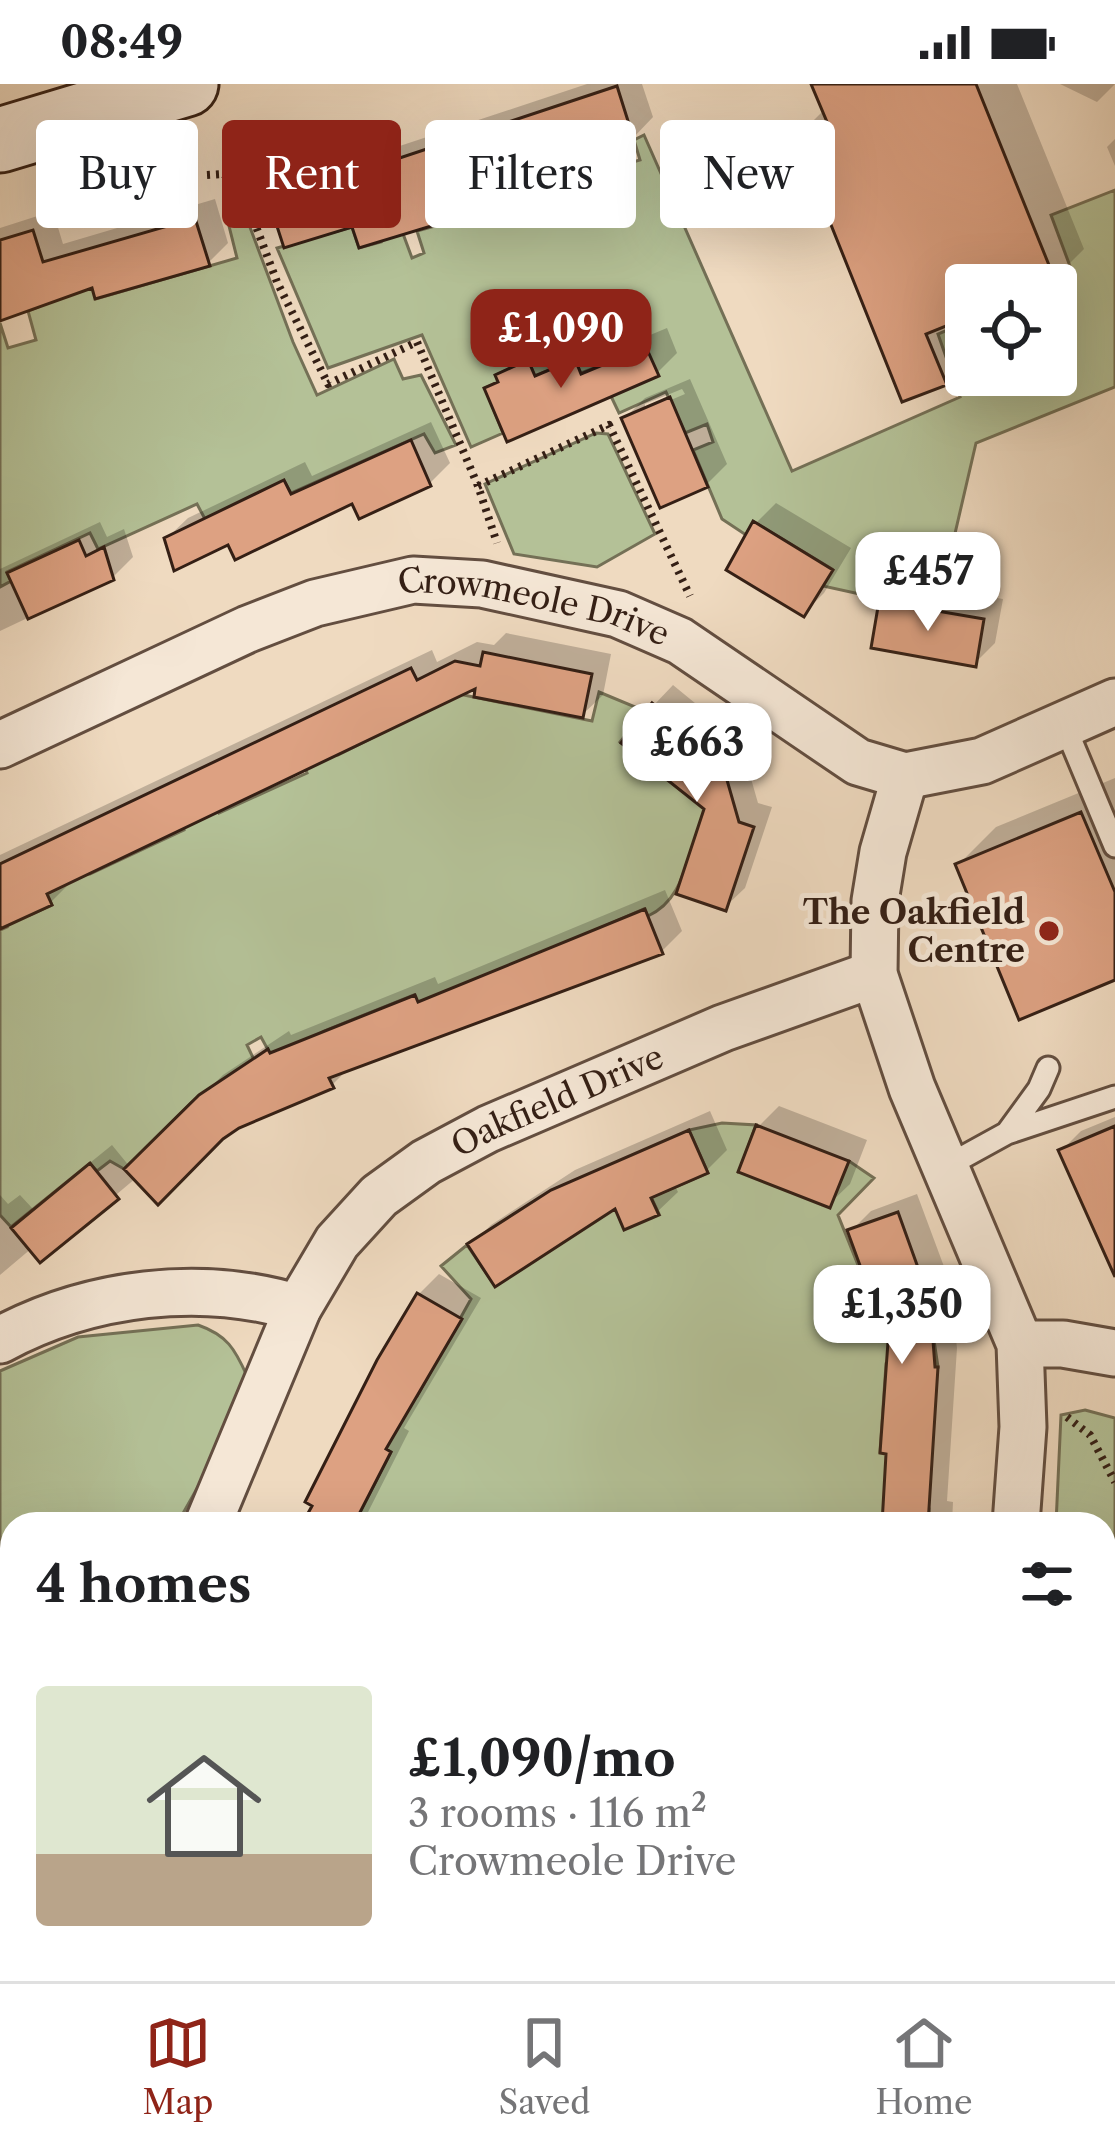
<!DOCTYPE html>
<html lang="en">
<head>
<meta charset="utf-8">
<style>
  body { margin:0; font-family:"Libre Caslon Text",serif; background:#f2f2f2; color:#202124; height:100vh; display:flex; flex-direction:column; font-size:45px; white-space:nowrap }
  * { box-sizing:border-box; margin:0 }
  p { font-size:39px; color:#757577 }
  .icon { flex:none; width:66px; height:66px; fill:none; stroke:currentColor; stroke-width:2; stroke-linecap:round; stroke-linejoin:round }
  .map { position:relative; flex:1; overflow:hidden }
  .details { position:absolute; left:0px; top:1428px; width:1116px; height:471px; display:flex; flex-direction:column; background:#fff; border-radius:36px 36px 0 0; box-shadow:0 12px 48px #0002 }
  .details>* { flex:none }
  .banner { position:absolute; left:36px; top:36px; width:1044px; height:108px; display:flex; gap:24px }
  .buttons { position:absolute; left:945px; top:180px; display:grid; gap:24px }
  .buttons a { display:grid; place-items:center; width:132px; height:132px; border-radius:12px; background:#fff; box-shadow:0 12px 48px #0002; font-size:60px }
  .price { position:absolute; translate:-50% -102px; padding:0 27px; border-radius:24px; background:#fff; color:#222; font-size:39px; line-height:78px; filter:drop-shadow(0 3px 6px #0008) }
  .price::after { content:''; position:absolute; left:50%; top:72px; width:36px; height:27px; margin-left:-18px; background:inherit; clip-path:polygon(0 0,100% 0,50% 100%) }
  .price.active { background:#8f2418; color:#fff }
  ul { padding:0; list-style:none }
  li { display:flex; align-items:center; gap:36px; height:300px; padding:0 36px }
  li+li { border-top:3px solid #e0e0e0 }
  li span { display:grid; place-items:center; flex:none; width:336px; height:240px; border-radius:12px; color:#555 }
  li>.icon { margin-inline-start:auto }
  span .icon { width:144px; height:144px; fill:#fffc; stroke-width:1 }
  li b { font-size:51px }
  h2 { display:flex; justify-content:space-between; align-items:center; height:144px; padding:0 36px; font-size:51px }
  .chip { padding:0 42px; border-radius:12px; background:#fff; box-shadow:0 12px 48px #0002; font-size:42px; line-height:108px }
  .chip.active { background:#8f2418; color:#fff }
  .status { display:flex; justify-content:space-between; align-items:center; height:84px; padding:0 60px; background:#fff; direction:ltr }
  .status svg { height:33px; fill:currentColor }
  .tabs { display:flex; justify-content:space-around; align-items:center; height:168px; border-top:3px solid #e0e0e0; background:#fff; font-size:33px; color:#757577 }
  .tabs a { display:grid; justify-items:center; gap:6px }
  .tabs .active { color:#8f2418 }
  .map>svg:first-child { display:block }
  .green { fill:#b4c197; stroke:#747056; stroke-width:3 }
  .shadow { fill:#0003; fill-rule:evenodd }
  .lines { fill:none; stroke-linecap:round; stroke-linejoin:round }
  .stream { stroke:#717c77; stroke-width:14 }
  .building { fill:#dda182; stroke:#341f15; stroke-width:3 }
  .lane-casing { stroke:#634e40; stroke-width:27 }
  .street-casing { stroke:#634e40; stroke-width:51 }
  .secondary-casing { stroke:#341f15; stroke-width:69 }
  .path { stroke:#341f15; stroke-width:8; stroke-dasharray:3 6; stroke-linecap:butt }
  .lane { stroke:#f5e7d6; stroke-width:21 }
  .street { stroke:#f5e7d6; stroke-width:45 }
  .secondary { stroke:#f5e7d6; stroke-width:63 }
  .poi-dot { fill:#8f2418; stroke:#f5e7d6; stroke-width:4.5 }
  .labels { text-anchor:middle; dominant-baseline:central; stroke-width:10; stroke-linejoin:round; paint-order:stroke }
  .street-label { font-size:33px; fill:#341f15; stroke:#f5e7d6 }
  .poi-label { font-size:33px; font-weight:bold; fill:#341f15; stroke:#f5e7d6; text-anchor:end }
</style>
</head>
<body>
<div class="status"><b>08:49</b><svg viewBox="0 0 49 12"><path d="M0 12V9h3v3zM5 12V6h3v6zM10 12V3h3v9zM15 12V0h3v12zM26 1h20v11H26zM47 4h2v5h-2z"/></svg></div>
<div class="map">
<svg width="1115" height="1897" viewBox="0 0 1115 1897">
  <rect width="100%" height="100%" fill="#efdac0"/>
  <filter id="stains"><feTurbulence type="fractalNoise" baseFrequency=".00167" numOctaves="4"/><feColorMatrix values="0 0 0 0 .2 0 0 0 0 .09 0 0 0 0 .02 0 0 0 .5 -.17"/></filter>
  <radialGradient id="worn" r=".72"><stop offset=".6" stop-color="#630" stop-opacity="0"/><stop offset="1" stop-color="#630" stop-opacity=".3"/></radialGradient>
  <!-- green -->
  <path class="green" d="M 644,51 L 792,387 L 960,313 L 938,250 L 966,238 L 966,291 L 1056,291 L 1056,201 L 1074,193 L 1051,131 L 1115,106 L 1115,303 L 976,359 L 937,527 L 823,502 L 832,485 L 754,438 L 746,451 L 722,435 L 693,366 L 713,358 L 707,340 L 685,349 L 666,308 L 619,329 L 597,283 L 581,289 L 574,276 L 535,292 L 528,276 L 496,291 L 498,298 L 485,304 L 503,349 L 471,363 L 422,251 L 328,284 L 277,164 L 352,143 L 359,164 L 381,158 L 375,137 L 399,139 L 412,174 L 424,169 L 417,147 L 457,136 L 456,130 L 519,92 L 612,63 L 619,82 L 640,76 L 634,56 Z
    M 248,138 L 293,258 L 317,311 L 394,275 L 403,295 L 421,291 L 456,361 L 435,369 L 424,350 L 291,409 L 284,397 L 205,435 L 197,420 L 98,465 L 90,449 L 7,488 L 11,497 L 0,503 L 0,239 L 8,264 L 36,256 L 28,227 L 38,223 L 35,210 L 87,186 L 96,215 L 237,174 L 229,142 Z
    M 596,349 L 608,350 L 655,450 L 597,483 L 514,470 L 485,400 Z
    M 599,608 L 645,627 L 620,658 L 683,708 L 720,713 C 684,746 695,811 648,832 L 644,825 L 419,923 L 414,911 L 324,947 L 273,975 L 261,953 L 247,961 L 257,982 L 192,1018 L 124,1085 L 110,1077 L 97,1087 L 89,1080 L 11,1143 L 0,1131 L 0,846 L 7,843 L 0,827 L 30,831 L 52,821 L 38,789 L 90,790 L 184,746 L 182,739 L 216,723 L 219,729 L 307,689 L 299,670 L 338,671 L 459,610 L 592,637 Z
    M 722,1039 L 756,1041 L 739,1088 L 849,1077 L 874,1094 L 838,1131 L 878,1231 L 893,1246 L 932,1243 L 938,1283 L 886,1280 L 880,1368 L 892,1370 L 888,1422 L 929,1425 L 929,1437 L 884,1434 L 882,1440 L 354,1440 L 391,1368 L 348,1346 L 417,1312 L 471,1215 L 441,1182 L 467,1161 L 495,1202 L 613,1121 L 659,1130 L 651,1113 L 708,1089 L 689,1046 Z
    M 198,1241 C 227,1251 235,1265 247,1292 L 235,1337 L 177,1440 L 12,1440 L 12,1621 L 0,1631 L 0,1287 L 78,1253 Z
    M 1085,1326 L 1115,1334 L 1115,1705 L 1104,1730 L 1104,1440 L 1056,1440 L 1061,1331 Z
    M 12,1752 L 12,1887 L 221,1887 L 225,1897 L 0,1897 L 0,1805 L 10,1799 L 0,1778 L 0,1757 Z
    M 1104,1758 L 1115,1802 L 1115,1897 L 808,1897 L 818,1887 L 1104,1887 Z"/>
  <!-- shadow -->
  <path class="shadow" d="M 587,0 L 642,0 L 653,33 L 633,54 L 554,77 L 558,86 L 538,106 L 354,140 L 277,130 L 309,92 Z
    M 814,0 L 1017,0 L 1084,165 L 1054,195 L 1039,201 L 966,201 L 966,230 L 961,232 L 966,246 L 966,277 L 945,298 L 798,52 L 825,25 Z
    M 1060,0 L 1115,0 L 1097,18 Z
    M 1115,55 L 1115,82 L 1107,63 Z
    M 215,115 L 228,159 L 208,179 L 94,201 L 0,229 L 0,144 L 53,127 L 63,160 Z
    M 667,244 L 677,269 L 657,289 L 488,305 L 519,271 L 549,258 L 556,274 L 596,257 L 602,271 Z
    M 690,295 L 727,380 L 707,400 L 625,334 L 645,314 ZM 682,305 L 685,310 L 645,327 L 645,320 Z
    M 431,338 L 450,379 L 430,399 L 353,416 L 230,457 L 167,454 L 188,434 L 305,378 L 312,392 Z
    M 776,419 L 851,464 L 824,509 L 804,529 L 756,439 Z
    M 100,438 L 107,453 L 124,445 L 133,473 L 112,494 L 0,547 L 0,485 Z
    M 902,498 L 1003,515 L 995,559 L 975,579 L 882,518 Z
    M 506,549 L 611,570 L 603,611 L 582,631 L 479,599 L 71,798 L 51,818 L 0,843 L 0,771 L 432,566 L 437,578 L 477,558 L 494,561 Z
    M 673,601 L 740,656 L 758,719 L 772,723 L 745,804 L 725,823 L 708,724 L 654,621 Z
    M 1115,694 L 1115,893 L 958,781 L 996,743 Z
    M 665,806 L 682,847 L 661,868 L 351,982 L 332,1001 L 237,1042 L 136,1094 L 40,1175 L 32,1164 L 0,1191 L 0,1111 L 8,1120 L 20,1111 L 33,1125 L 112,1061 L 130,1083 L 223,991 L 289,947 L 291,951 L 435,893 L 438,900 Z
    M 779,1022 L 867,1056 L 850,1100 L 829,1120 L 759,1042 Z
    M 710,1027 L 727,1066 L 706,1087 L 674,1100 L 678,1108 L 657,1128 L 616,1120 L 471,1161 L 491,1141 L 575,1086 Z
    M 1115,1033 L 1115,1186 L 1062,1066 L 1081,1047 Z
    M 917,1110 L 949,1196 L 957,1264 L 947,1417 L 953,1418 L 952,1440 L 886,1440 L 891,1258 L 851,1147 L 871,1127 Z
    M 439,1190 L 481,1214 L 404,1344 L 409,1347 L 362,1440 L 306,1440 L 419,1210 Z
    M 12,1740 L 12,1798 L 0,1806 L 0,1746 Z
    M 224,1887 L 297,1887 L 270,1897 L 228,1897 Z
    M 371,1887 L 470,1887 L 464,1897 L 386,1897 Z
    M 502,1887 L 616,1887 L 606,1897 L 499,1897 L 497,1892 Z"/>
  <g class="lines">
    <!-- stream -->
    <path class="stream" d="M 1104,1713 L 1115,1673
      M 1074,1897 L 1075,1887"/>
  </g>
  <!-- building -->
  <path class="building" d="M 811,0 L 976,0 L 1057,201 L 966,201 L 966,234 L 926,250 L 947,301 L 902,318 L 795,51 L 827,38 Z
    M 617,2 L 634,56 L 531,88 L 540,109 L 359,164 L 352,143 L 284,164 L 273,130 L 289,125 L 285,112 Z
    M 195,134 L 210,182 L 95,215 L 92,204 L 0,237 L 0,156 L 33,146 L 43,178 Z
    M 646,263 L 659,292 L 507,358 L 484,304 L 498,298 L 495,291 L 528,276 L 535,292 L 575,275 L 581,290 Z
    M 670,313 L 708,403 L 660,424 L 621,334 Z
    M 411,356 L 431,402 L 359,435 L 352,420 L 235,476 L 228,461 L 174,487 L 164,454 L 284,396 L 291,410 Z
    M 753,437 L 833,486 L 804,533 L 726,486 Z
    M 79,456 L 86,472 L 104,463 L 114,496 L 28,535 L 7,489 Z
    M 879,517 L 984,535 L 976,583 L 871,564 Z
    M 483,568 L 592,590 L 583,634 L 474,613 L 475,605 L 47,810 L 52,821 L 0,845 L 0,780 L 411,584 L 417,596 L 455,577 L 480,582 Z
    M 652,619 L 721,675 L 739,738 L 754,743 L 726,827 L 676,810 L 704,725 L 621,659 Z
    M 1081,728 L 1115,808 L 1115,896 L 1019,936 L 955,780 Z
    M 645,825 L 663,870 L 329,994 L 334,1004 L 239,1044 L 223,1055 L 158,1121 L 124,1085 L 199,1011 L 268,965 L 270,969 L 415,911 L 418,918 Z
    M 756,1041 L 849,1077 L 830,1124 L 738,1088 Z
    M 1115,1042 L 1115,1193 L 1058,1066 Z
    M 689,1046 L 708,1089 L 651,1114 L 659,1131 L 624,1146 L 615,1125 L 495,1203 L 467,1160 L 551,1106 Z
    M 90,1079 L 119,1115 L 40,1179 L 11,1144 Z
    M 898,1128 L 930,1217 L 935,1283 L 938,1283 L 928,1440 L 882,1440 L 886,1370 L 880,1369 L 888,1258 L 847,1146 Z
    M 417,1209 L 462,1235 L 386,1365 L 391,1368 L 354,1440 L 302,1440 L 312,1422 L 305,1418 L 377,1276 Z"/>
  <g class="lines">
    <!-- lane casing -->
    <g class="lane-casing">
      <path id="lane" d="M 1064,640 L 1115,762
        M 1007,1049 L 1039,1005 L 1048,984
        M 947,1082 L 1007,1049 L 1115,1013"/>
    </g>
    <!-- street casing -->
    <g class="street-casing">
      <g id="street">
        <path id="s1" d="M 0,661 L 248,545 L 315,519 L 413,496 L 482,500 L 618,530 L 680,557 L 858,678 L 905,692 L 982,677 L 1115,618"/>
        <path d="M 905,692 L 883,768 L 875,817 L 874,890 L 912,1004 L 1020,1260 L 1023,1343 L 1016,1440"/>
        <path d="M 0,1256 C 89,1208 201,1194 298,1224"/>
        <path d="M 1020,1260 L 1063,1260 L 1115,1269"/>
        <path id="s2" d="M 208,1440 L 298,1224 L 337,1158 L 379,1112 L 426,1078 L 488,1045 L 723,944 L 874,890"/>
        <path d="M 0,1660 L 12,1652"/>
        <path d="M 762,1897 L 771,1887"/>
      </g>
    </g>
    <!-- secondary casing -->
    <g class="secondary-casing">
      <path id="secondary" d="M 0,56 L 186,0"/>
    </g>
    <!-- path -->
    <path class="path" d="M 207,91 L 224,90 L 249,124 L 277,198 L 328,300 L 417,258 L 478,402 L 497,459
      M 478,402 L 609,341 L 690,512
      M 1067,1333 L 1090,1351 L 1115,1398
      M 1104,1562 L 1115,1537
      M 331,1897 L 333,1887
      M 674,1897 L 681,1887
      M 1001,1897 L 1002,1887"/>
    <!-- lane -->
    <use href="#lane" class="lane"/>
    <!-- street -->
    <use href="#street" class="street"/>
    <!-- secondary -->
    <use href="#secondary" class="secondary"/>
  </g>
  <!-- markers -->
  <circle class="poi-dot" cx="1049" cy="847" r="12"/>
  <g class="labels">
    <!-- street labels -->
    <g class="street-label">
      <text stroke="none"><textPath href="#s1" startOffset="570">Crowmeole Drive</textPath></text>
      <text stroke="none"><textPath href="#s2" startOffset="576">Oakfield Drive</textPath></text>
    </g>
    <!-- poi labels -->
    <g class="poi-label">
      <text x="1025" y="828">The Oakfield<tspan x="1025" dy="38">Centre</tspan></text>
    </g>
  </g>
  <rect width="100%" height="100%" filter="url(#stains)"/>
  <rect width="100%" height="100%" fill="url(#worn)"/>
</svg>
<div class="buttons">
<a><svg class="icon" aria-label="locate" viewBox="0 0 24 24"><circle cx="12" cy="12" r="6"/><path d="M12 2v4M12 18v4M2 12h4M18 12h4"/></svg></a>
</div>
<b class="price active" style="left:561px;top:307px">£1,090</b>
<b class="price" style="left:928px;top:550px">£457</b>
<b class="price" style="left:697px;top:721px">£663</b>
<b class="price" style="left:902px;top:1283px">£1,350</b>
<div class="banner">
<a class="chip">Buy</a>
<a class="chip active">Rent</a>
<a class="chip">Filters</a>
<a class="chip">New</a>
</div>
<section class="details">
<h2>4 homes<svg class="icon" aria-label="filters" viewBox="0 0 24 24"><path d="M4 7h16M4 17h16"/><circle cx="9" cy="7" r="2"/><circle cx="15" cy="17" r="2"/></svg></h2>
<ul>
<li><span style="background:linear-gradient(#dfe7d0 70%,#b9a48a 0)"><svg class="icon" aria-label="home" viewBox="0 0 24 24"><path d="M3 11l9-7 9 7M6 9v11h12V9"/></svg></span><div><b>£1,090/mo</b><p>3 rooms · 116 m²</p><p>Crowmeole Drive</p></div></li>
</ul>
</section>
</div>
<nav class="tabs">
<a class="active"><svg class="icon" aria-label="map" viewBox="0 0 24 24"><path d="M3 6l6-2 6 2 6-2v14l-6 2-6-2-6 2zM9 4v14M15 6v14"/></svg>Map</a>
<a><svg class="icon" aria-label="saved" viewBox="0 0 24 24"><path d="M7 4h10v16l-5-4-5 4z"/></svg>Saved</a>
<a><svg class="icon" aria-label="home" viewBox="0 0 24 24"><path d="M3 11l9-7 9 7M6 9v11h12V9"/></svg>Home</a>
</nav>
</body>
</html>
